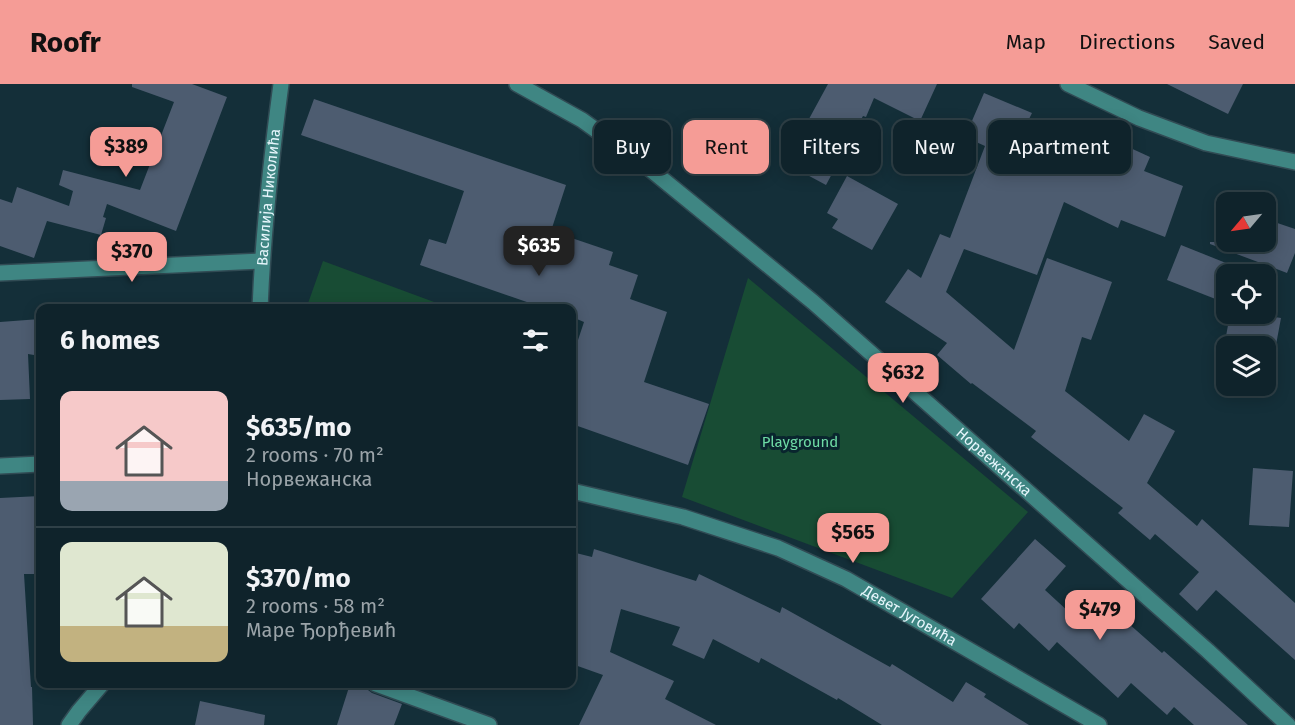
<!DOCTYPE html>
<html lang="en">
<head>
<meta charset="utf-8">
<style>
  body { margin:0; font-family:"Fira Sans",sans-serif; background:#1d2f37; color:#f1f3f6; height:100vh; display:flex; flex-direction:column; font-size:22px; white-space:nowrap }
  * { box-sizing:border-box; margin:0 }
  p { font-size:20px; color:#9ba4a9 }
  .icon { flex:none; width:33px; height:33px; fill:none; stroke:currentColor; stroke-width:2; stroke-linecap:round; stroke-linejoin:round }
  .map { position:relative; flex:1; overflow:hidden }
  .drawer { position:absolute; left:36px; top:220px; width:540px; height:384px; display:flex; flex-direction:column; background:#0f232b; border-radius:12px; box-shadow:0 3px 15px #0003,0 0 0 2px #2f4047 }
  .drawer>* { flex:none }
  .hud { position:absolute; left:594px; top:36px; width:570px; height:54px; display:flex; gap:12px }
  .needle { width:39px; rotate:241deg }
  .tools { position:absolute; left:1216px; top:108px; display:grid; gap:12px }
  .tools a { display:grid; place-items:center; width:60px; height:60px; border-radius:12px; background:#0f232b; box-shadow:0 3px 15px #0003,0 0 0 2px #2f4047; font-size:30px }
  .price { position:absolute; translate:-50% -51px; padding:0 14px; border-radius:12px; background:#f59c96; color:#111; font-size:20px; line-height:39px; filter:drop-shadow(0 2px 3px #0008) }
  .price::after { content:''; position:absolute; left:50%; top:36px; width:18px; height:14px; margin-left:-9px; background:inherit; clip-path:polygon(0 0,100% 0,50% 100%) }
  .price.active { background:#222; color:#fff }
  ul { padding:0; list-style:none }
  li { display:flex; align-items:center; gap:18px; height:150px; padding:0 24px }
  li+li { border-top:2px solid #2f4047 }
  li span { display:grid; place-items:center; flex:none; width:168px; height:120px; border-radius:12px; color:#555 }
  li>.icon { margin-inline-start:auto }
  span .icon { width:72px; height:72px; fill:#fffc; stroke-width:1 }
  li b { font-size:26px }
  h2 { display:flex; justify-content:space-between; align-items:center; height:72px; padding:0 24px; font-size:26px }
  .pill { padding:0 21px; border-radius:12px; background:#0f232b; box-shadow:0 3px 15px #0003,0 0 0 2px #2f4047; font-size:21px; line-height:54px }
  .pill.active { background:#f59c96; color:#111 }
  header { display:flex; align-items:center; gap:36px; box-sizing:border-box; height:84px; padding:0 30px; background:#f59c96; color:#111 }
  header strong { font-size:28px }
  nav { display:flex; gap:33px; margin-inline-start:auto; font-size:21px }
  .map>svg:first-child { display:block }
  .green { fill:#184c34 }
  .building { fill:#4d5c70 }
  .lines { fill:none; stroke-linecap:round; stroke-linejoin:round }
  .minor-casing { stroke:#314b54; stroke-width:18 }
  .minor { stroke:#3f8683; stroke-width:15 }
  .labels { text-anchor:middle; dominant-baseline:central; stroke-width:6; stroke-linejoin:round; paint-order:stroke }
  .street-label { font-size:15px; fill:#e6f6fc; stroke:#09252e }
  .park-label { font-size:15px; fill:#6edba5; stroke:#09252e }
</style>
</head>
<body>
<header>
<strong>Roofr</strong>
<nav><a>Map</a><a>Directions</a><a>Saved</a></nav>
</header>
<div class="map">
<svg width="1295" height="641" viewBox="0 0 1295 641">
  <rect width="100%" height="100%" fill="#142f39"/>
  <!-- green -->
  <path class="green" d="M 323,177 L 453,225 L 306,225 Z
    M 748,194 L 1028,428 L 952,514 L 682,413 Z"/>
  <!-- building -->
  <path class="building" d="M 132,0 L 192,0 L 227,13 L 176,147 L 107,120 L 103,133 L 106,134 L 101,151 L 47,137 L 34,174 L 0,162 L 0,115 L 12,119 L 17,103 L 69,122 L 73,107 L 59,101 L 63,86 L 140,106 L 174,18 L 132,3 Z
    M 828,0 L 937,0 L 920,37 L 874,14 L 866,33 L 863,32 L 826,101 L 785,79 Z
    M 1167,0 L 1243,0 L 1228,30 Z
    M 984,9 L 1032,29 L 1027,39 L 1104,73 L 1113,56 L 1150,73 L 1144,87 L 1183,102 L 1165,153 L 1121,136 L 1118,144 L 1064,118 L 1037,191 L 964,165 L 946,208 L 1014,266 L 1047,174 L 1112,198 L 1091,256 L 1082,253 L 1065,307 L 1129,357 L 1144,330 L 1175,347 L 1147,399 L 1197,442 L 1202,435 L 1295,519 L 1295,576 L 1216,506 L 1197,527 L 1179,510 L 1199,488 L 1155,450 L 1150,456 L 1118,429 L 1123,424 L 1031,353 L 1036,347 L 972,299 L 971,300 L 937,271 L 947,259 L 885,218 L 908,185 L 921,194 L 940,150 L 950,154 L 985,62 L 965,53 Z
    M 314,15 L 566,101 L 551,147 L 613,168 L 609,181 L 638,191 L 630,215 L 667,228 L 644,298 L 709,320 L 688,381 L 572,340 L 572,274 L 584,238 L 572,233 L 572,225 L 547,225 L 420,181 L 429,155 L 446,160 L 464,107 L 301,51 Z
    M 847,92 L 898,120 L 872,166 L 832,144 L 838,135 L 827,129 Z
    M 1266,135 L 1295,145 L 1295,169 L 1287,189 L 1210,160 L 1210,158 L 1266,158 Z
    M 1181,161 L 1231,181 L 1218,216 L 1167,196 Z
    M 1230,230 L 1255,230 L 1281,234 L 1273,277 L 1266,276 L 1266,262 L 1227,262 L 1227,270 L 1223,269 Z
    M 40,235 L 40,272 L 28,270 L 30,315 L 0,316 L 0,238 Z
    M 1253,384 L 1293,387 L 1289,443 L 1249,441 Z
    M 40,412 L 40,490 L 24,490 L 31,603 L 32,603 L 33,641 L 0,641 L 0,414 Z
    M 1035,455 L 1066,482 L 1045,506 L 1082,540 L 1103,517 L 1162,569 L 1164,567 L 1248,641 L 1194,641 L 1174,623 L 1167,631 L 1131,599 L 1118,614 L 1057,558 L 1049,567 L 1019,539 L 1014,545 L 981,515 Z
    M 594,465 L 696,497 L 699,490 L 780,529 L 782,523 L 890,583 L 892,580 L 953,618 L 966,598 L 986,610 L 984,613 L 1029,641 L 882,641 L 838,614 L 837,616 L 761,574 L 759,579 L 713,555 L 704,575 L 672,561 L 680,543 L 621,525 L 610,568 L 674,597 L 665,615 L 716,641 L 579,641 L 603,591 L 572,580 L 572,468 L 592,473 Z
    M 350,600 L 366,600 L 368,606 L 372,609 L 402,620 L 394,641 L 337,641 Z
    M 200,617 L 265,631 L 264,641 L 195,641 Z"/>
  <g class="lines">
    <!-- minor casing -->
    <g class="minor-casing">
      <g id="minor">
        <path id="s1" d="M 517,0 L 582,36 L 650,85 L 813,218 L 1208,567 L 1288,641"/>
        <path d="M 1068,0 L 1139,34 L 1206,59 L 1295,78"/>
        <path d="M 0,189 L 262,177"/>
        <path id="s2" d="M 260,225 C 263,149 271,75 281,0"/>
        <path d="M 0,382 L 40,380"/>
        <path id="s3" d="M 572,407 L 683,433 L 778,464 L 846,495 L 1099,641"/>
        <path d="M 376,600 L 489,641"/>
        <path d="M 69,641 L 79,627 L 102,600"/>
      </g>
    </g>
    <!-- minor -->
    <use href="#minor" class="minor"/>
  </g>
  <g class="labels">
    <!-- street labels -->
    <g class="street-label">
      <text stroke="none"><textPath href="#s2" startOffset="112">Василија Николића</textPath></text>
      <text stroke="none"><textPath href="#s1" startOffset="610">Норвежанска</textPath></text>
      <text stroke="none"><textPath href="#s3" startOffset="362">Девет Југовића</textPath></text>
    </g>
    <!-- park labels -->
    <g class="park-label">
      <text x="800" y="358">Playground</text>
    </g>
  </g>
</svg>
<div class="tools">
<a><svg class="needle" viewBox="-14 -14 28 28"><path d="M0-13l5 13h-10z" fill="#e53935"/><path d="M0 13l5-13h-10z" fill="#9ba4a9"/></svg></a>
<a><svg class="icon" aria-label="locate" viewBox="0 0 24 24"><circle cx="12" cy="12" r="6"/><path d="M12 2v4M12 18v4M2 12h4M18 12h4"/></svg></a>
<a><svg class="icon" aria-label="layers" viewBox="0 0 24 24"><path d="M12 4l9 5-9 5-9-5zM3 14l9 5 9-5"/></svg></a>
</div>
<b class="price" style="left:126px;top:94px">$389</b>
<b class="price active" style="left:539px;top:193px">$635</b>
<b class="price" style="left:132px;top:199px">$370</b>
<b class="price" style="left:903px;top:320px">$632</b>
<b class="price" style="left:853px;top:480px">$565</b>
<b class="price" style="left:1100px;top:557px">$479</b>
<div class="hud">
<a class="pill">Buy</a>
<a class="pill active">Rent</a>
<a class="pill">Filters</a>
<a class="pill">New</a>
<a class="pill">Apartment</a>
</div>
<section class="drawer">
<h2>6 homes<svg class="icon" aria-label="filters" viewBox="0 0 24 24"><path d="M4 7h16M4 17h16"/><circle cx="9" cy="7" r="2"/><circle cx="15" cy="17" r="2"/></svg></h2>
<ul>
<li><span style="background:linear-gradient(#f6c9c9 75%,#9aa5b1 0)"><svg class="icon" aria-label="home" viewBox="0 0 24 24"><path d="M3 11l9-7 9 7M6 9v11h12V9"/></svg></span><div><b>$635/mo</b><p>2 rooms · 70 m²</p><p>Норвежанска</p></div></li>
<li><span style="background:linear-gradient(#dfe7d0 70%,#c2b280 0)"><svg class="icon" aria-label="home" viewBox="0 0 24 24"><path d="M3 11l9-7 9 7M6 9v11h12V9"/></svg></span><div><b>$370/mo</b><p>2 rooms · 58 m²</p><p>Маре Ђорђевић</p></div></li>
</ul>
</section>
</div>
</body>
</html>
